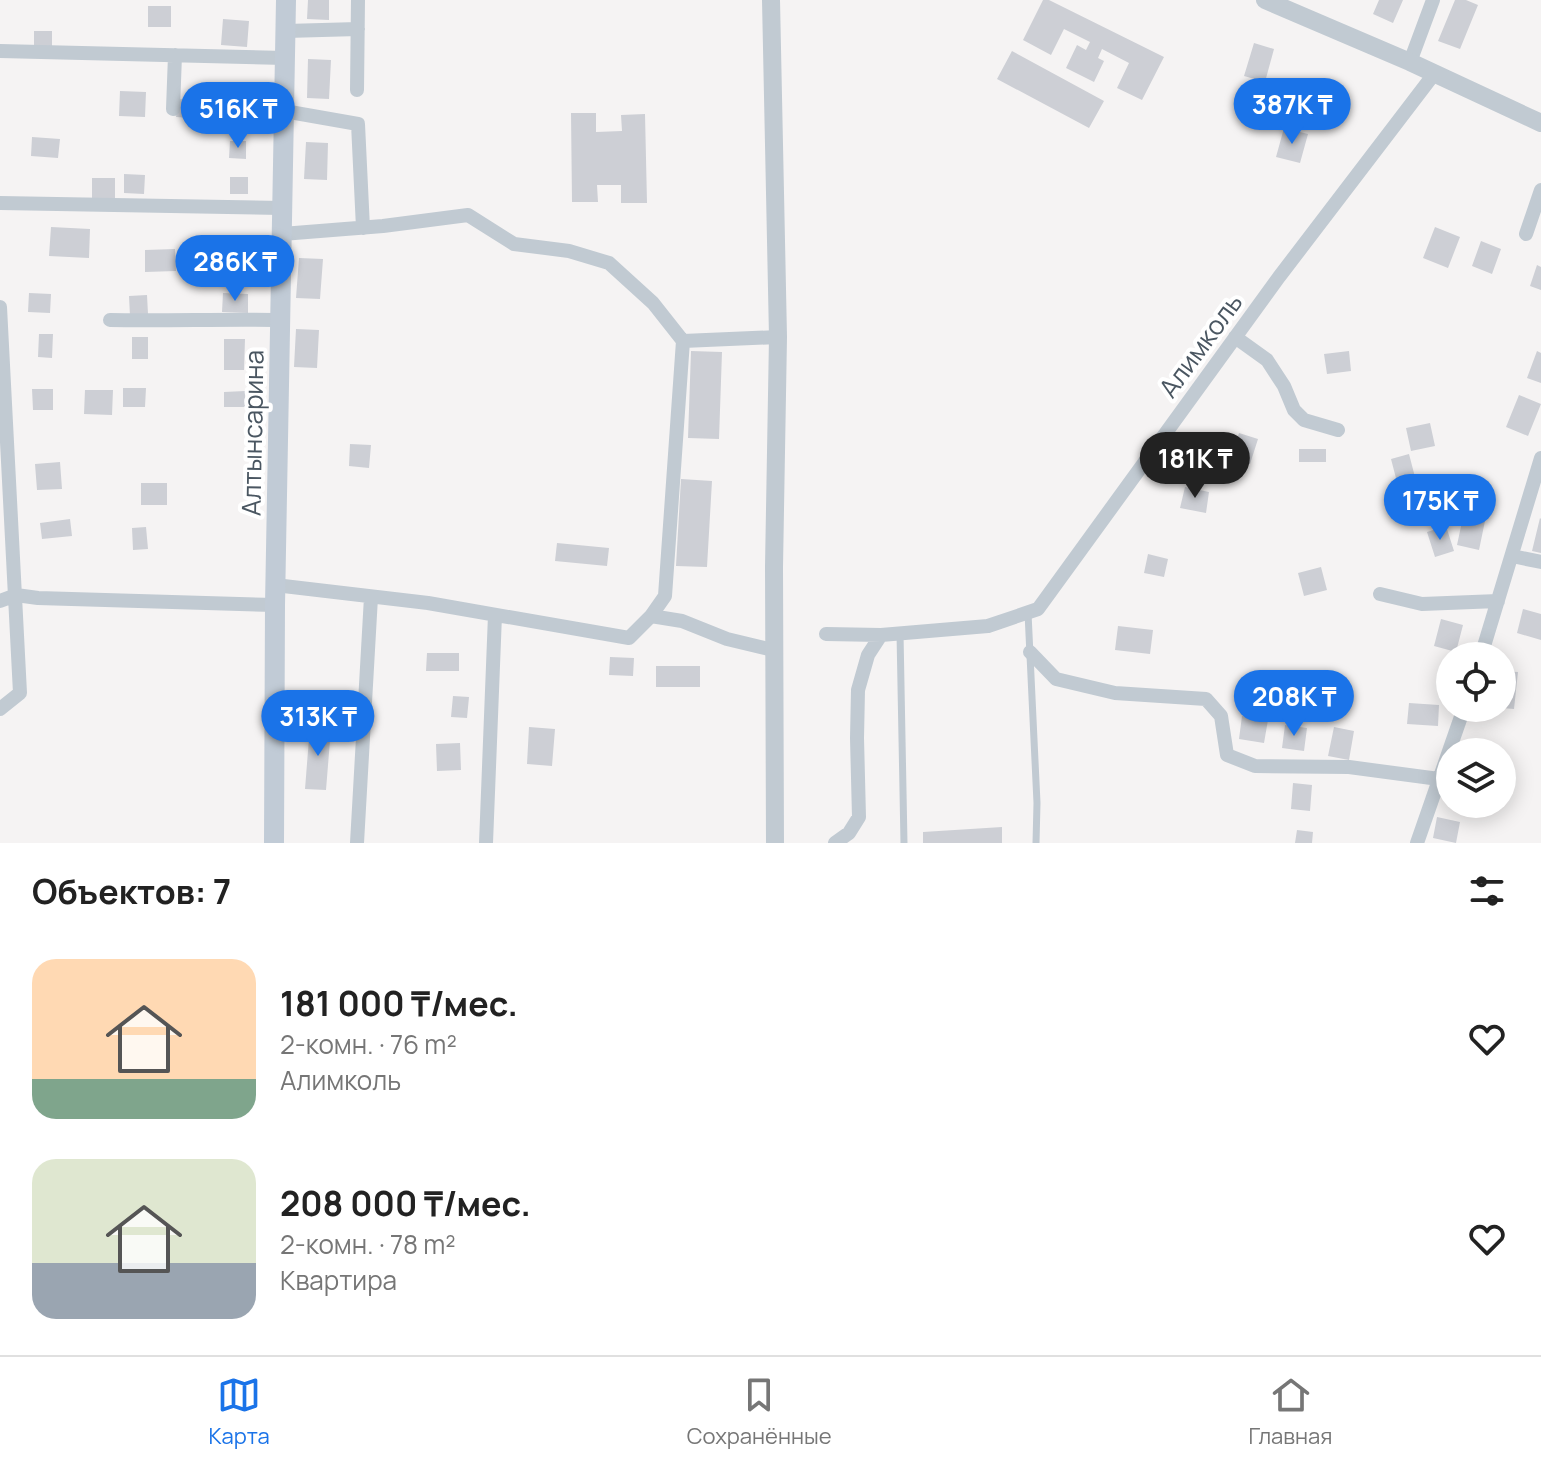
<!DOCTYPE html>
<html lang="ru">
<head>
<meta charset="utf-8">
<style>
  body { margin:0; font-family:Manrope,sans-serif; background:#f6f6f6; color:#222; height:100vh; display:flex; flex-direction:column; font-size:30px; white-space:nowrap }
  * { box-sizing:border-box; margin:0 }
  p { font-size:26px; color:#767676 }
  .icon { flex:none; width:44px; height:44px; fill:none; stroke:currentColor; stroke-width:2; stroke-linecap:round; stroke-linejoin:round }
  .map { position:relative; height:843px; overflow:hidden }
  .panel { display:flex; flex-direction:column; background:#fff; flex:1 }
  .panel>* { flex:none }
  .controls { position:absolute; left:1436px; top:642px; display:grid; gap:16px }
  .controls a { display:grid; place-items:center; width:80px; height:80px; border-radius:50%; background:#fff; box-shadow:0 4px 20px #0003; font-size:40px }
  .price { position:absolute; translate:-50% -68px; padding:0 18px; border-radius:28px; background:#1a73e8; color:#fff; font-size:26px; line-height:52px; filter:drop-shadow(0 2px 4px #0008) }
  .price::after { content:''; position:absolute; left:50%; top:48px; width:24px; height:18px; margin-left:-12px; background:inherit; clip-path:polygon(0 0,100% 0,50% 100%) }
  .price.active { background:#222; color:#fff }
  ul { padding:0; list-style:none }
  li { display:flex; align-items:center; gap:24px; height:200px; padding:0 32px }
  li span { display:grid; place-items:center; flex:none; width:224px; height:160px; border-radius:24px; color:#555 }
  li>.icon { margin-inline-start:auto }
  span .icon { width:96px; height:96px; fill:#fffc; stroke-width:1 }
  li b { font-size:34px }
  h2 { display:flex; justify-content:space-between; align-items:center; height:96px; padding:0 32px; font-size:34px }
  .tabs { display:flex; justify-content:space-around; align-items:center; height:112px; border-top:2px solid #e0e0e0; background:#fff; font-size:22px; color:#767676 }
  .tabs a { display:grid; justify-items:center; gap:4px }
  .tabs .active { color:#1a73e8 }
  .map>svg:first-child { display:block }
  .building { fill:#cdcfd5 }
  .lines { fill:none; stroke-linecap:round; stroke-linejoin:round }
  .service { stroke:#c1cad2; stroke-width:7 }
  .minor { stroke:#c1cad2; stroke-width:14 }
  .tertiary { stroke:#c1cad2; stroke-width:18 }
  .secondary { stroke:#c1cbd6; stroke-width:20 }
  .labels { text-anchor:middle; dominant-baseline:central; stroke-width:8; stroke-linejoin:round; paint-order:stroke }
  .street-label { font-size:26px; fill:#4a5661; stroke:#fff }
</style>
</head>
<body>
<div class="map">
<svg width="1541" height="843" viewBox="0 0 1541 843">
  <rect width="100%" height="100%" fill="#f5f3f3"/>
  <!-- building -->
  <path class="building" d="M 308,0 L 329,0 L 329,20 L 307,19 Z
    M 1043,0 L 1049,0 L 1164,57 L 1142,100 L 1117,88 L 1129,63 L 1102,49 L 1098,58 L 1104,61 L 1094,82 L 1066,68 L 1077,45 L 1086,50 L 1090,42 L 1064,29 L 1051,55 L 1023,40 Z
    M 1379,0 L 1403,0 L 1393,23 L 1373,14 Z
    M 1455,0 L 1466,0 L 1478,5 L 1460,49 L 1438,41 Z
    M 148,6 L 171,6 L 171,27 L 148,27 Z
    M 223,19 L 249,21 L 247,47 L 221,45 Z
    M 34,31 L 52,31 L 52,47 L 34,47 Z
    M 1254,43 L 1274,49 L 1265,82 L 1244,76 Z
    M 1012,51 L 1104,101 L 1089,128 L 997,79 Z
    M 308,59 L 331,60 L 329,99 L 307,98 Z
    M 227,84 L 250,85 L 249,105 L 226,104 Z
    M 120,91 L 146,92 L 145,117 L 119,116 Z
    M 178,99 L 192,100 L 191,118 L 176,117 Z
    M 571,113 L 596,113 L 596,132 L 622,131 L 621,115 L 645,114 L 647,203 L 621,203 L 621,185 L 597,185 L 598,202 L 572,202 Z
    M 1284,128 L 1308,134 L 1300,163 L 1276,157 Z
    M 32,137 L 60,139 L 58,158 L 31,156 Z
    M 230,141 L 246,141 L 246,159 L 229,158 Z
    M 306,142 L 328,143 L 327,180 L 304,179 Z
    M 124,174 L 145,175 L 144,194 L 124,193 Z
    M 230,177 L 248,177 L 248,194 L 230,194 Z
    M 92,178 L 115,178 L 115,203 L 92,203 Z
    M 51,227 L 90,229 L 89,258 L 49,256 Z
    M 1435,227 L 1460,237 L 1448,268 L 1423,258 Z
    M 1481,241 L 1501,249 L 1492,274 L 1472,266 Z
    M 175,249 L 176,271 L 145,272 L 145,250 Z
    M 223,251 L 251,252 L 250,280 L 222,279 Z
    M 299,258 L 323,259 L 320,299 L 296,298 Z
    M 1537,265 L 1541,267 L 1541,290 L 1530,286 Z
    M 29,293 L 51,294 L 50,313 L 28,312 Z
    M 223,293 L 248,294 L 248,313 L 222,312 Z
    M 147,295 L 148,314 L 130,316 L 129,296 Z
    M 296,329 L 319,330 L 317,368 L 294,367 Z
    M 39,334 L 53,334 L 52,358 L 38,357 Z
    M 132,337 L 148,337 L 148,359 L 132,359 Z
    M 224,339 L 245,339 L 244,370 L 224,370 Z
    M 691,351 L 722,352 L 719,439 L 688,438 Z
    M 1349,351 L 1351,371 L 1327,374 L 1324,354 Z
    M 1537,351 L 1541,353 L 1541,383 L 1527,378 Z
    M 123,388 L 146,388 L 145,407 L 123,407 Z
    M 32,389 L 53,389 L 53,410 L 33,410 Z
    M 85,390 L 113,390 L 112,415 L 84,414 Z
    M 245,391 L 245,407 L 224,407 L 224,392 Z
    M 1519,395 L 1541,404 L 1528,436 L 1506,427 Z
    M 1430,423 L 1435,446 L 1411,451 L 1406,428 Z
    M 1239,433 L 1258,439 L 1250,464 L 1231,458 Z
    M 350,444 L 371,445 L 369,468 L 349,466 Z
    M 1299,449 L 1326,449 L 1326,462 L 1299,462 Z
    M 1409,454 L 1415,477 L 1397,482 L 1391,459 Z
    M 60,462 L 62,489 L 37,490 L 35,464 Z
    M 681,479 L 712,481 L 707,567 L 676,566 Z
    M 141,483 L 167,483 L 167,505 L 141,505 Z
    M 1185,487 L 1209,492 L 1206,513 L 1180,508 Z
    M 1463,517 L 1485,521 L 1479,550 L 1457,545 Z
    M 1540,518 L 1541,519 L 1541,553 L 1532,551 Z
    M 70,519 L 72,536 L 42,539 L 40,523 Z
    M 1446,526 L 1454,551 L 1435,557 L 1427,532 Z
    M 146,527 L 148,549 L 133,550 L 132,528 Z
    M 557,543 L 609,548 L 607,566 L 555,561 Z
    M 1148,554 L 1168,559 L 1164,577 L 1144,573 Z
    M 1321,567 L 1327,590 L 1304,596 L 1298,573 Z
    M 1523,609 L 1541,614 L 1541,640 L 1517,633 Z
    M 1441,619 L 1463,625 L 1456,652 L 1434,646 Z
    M 1118,626 L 1153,630 L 1150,654 L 1115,650 Z
    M 427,653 L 459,653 L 459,671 L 426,671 Z
    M 610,657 L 634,658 L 633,676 L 609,675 Z
    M 656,666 L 700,666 L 700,687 L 656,687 Z
    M 1502,671 L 1518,672 L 1514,709 L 1502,708 Z
    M 453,696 L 469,697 L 467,718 L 451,717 Z
    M 1409,703 L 1439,705 L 1438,726 L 1407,724 Z
    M 1242,716 L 1268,720 L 1264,743 L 1239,739 Z
    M 1285,725 L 1307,728 L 1304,751 L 1282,748 Z
    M 310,726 L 331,728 L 326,790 L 305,789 Z
    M 529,727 L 555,729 L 552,766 L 527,764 Z
    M 1334,727 L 1354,731 L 1349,760 L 1328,756 Z
    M 460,743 L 461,770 L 437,771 L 436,744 Z
    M 1293,783 L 1312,785 L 1310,811 L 1291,809 Z
    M 1437,817 L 1460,822 L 1456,843 L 1433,838 Z
    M 1002,827 L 1002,843 L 923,843 L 923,832 Z
    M 1297,830 L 1313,832 L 1312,843 L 1295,843 Z"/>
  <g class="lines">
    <!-- service -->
    <path class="service" d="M 1028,613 L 1037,803 L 1036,843
      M 900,633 L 904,843"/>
    <!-- minor -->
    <path class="minor" d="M 286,31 L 358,29
      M 0,51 L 285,58
      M 1410,62 L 1433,0
      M 357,90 L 358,0
      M 173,109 L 175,55
      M 284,111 L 358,124 L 363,228
      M 0,203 L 282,208
      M 282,234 L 383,226 L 468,215 L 514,244 L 569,251 L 609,263 L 653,303 L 683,341 L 665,596 L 651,616
      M 1526,234 L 1541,190
      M 0,307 L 20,693 L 0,709
      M 110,320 C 166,321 223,319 280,320
      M 1235,337 L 1267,360 L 1284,386 L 1294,410 L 1304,420 L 1338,430
      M 683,341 L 778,337
      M 1512,556 L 1541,562
      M 275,585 L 428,603 L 629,638 L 651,616 L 682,621 L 727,639 L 773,650
      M 1380,594 L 1422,604 L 1498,601
      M 0,601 L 16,595 L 38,598 L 275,605
      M 826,634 L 881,635
      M 1030,652 L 1056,679 L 1115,693 L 1206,699 L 1221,716 L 1227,755 L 1255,766 L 1349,767 L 1439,779
      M 1481,656 L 1541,458
      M 357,843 L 371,597
      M 486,843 L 495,615
      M 835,843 L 849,833 L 859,817 L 857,738 L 858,690 L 868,655 L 881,635 L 988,626 L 1038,609 L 1279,277 L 1434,74
      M 1417,843 L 1464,708"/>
    <!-- tertiary -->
    <path class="tertiary" d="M 771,0 L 778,337 L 774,567 L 775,843
      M 1265,0 L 1410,62 L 1541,123"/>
    <!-- secondary -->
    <path class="secondary" d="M 274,843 L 275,605 L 286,0"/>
  </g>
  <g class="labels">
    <!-- street labels -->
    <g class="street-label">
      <text transform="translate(1200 345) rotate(-54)">Алимколь</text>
      <text transform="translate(252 433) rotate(-89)">Алтынсарина</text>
    </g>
  </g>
</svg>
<div class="controls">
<a><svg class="icon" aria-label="locate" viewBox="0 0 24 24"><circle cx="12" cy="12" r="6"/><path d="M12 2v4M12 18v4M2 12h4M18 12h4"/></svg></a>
<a><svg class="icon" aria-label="layers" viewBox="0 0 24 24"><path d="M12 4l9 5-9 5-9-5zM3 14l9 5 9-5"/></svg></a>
</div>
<b class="price" style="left:1292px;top:146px">387K ₸</b>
<b class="price" style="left:238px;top:150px">516K ₸</b>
<b class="price" style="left:235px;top:303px">286K ₸</b>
<b class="price active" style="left:1195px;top:500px">181K ₸</b>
<b class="price" style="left:1440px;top:542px">175K ₸</b>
<b class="price" style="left:1294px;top:738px">208K ₸</b>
<b class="price" style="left:318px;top:758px">313K ₸</b>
</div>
<section class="panel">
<h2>Объектов: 7<svg class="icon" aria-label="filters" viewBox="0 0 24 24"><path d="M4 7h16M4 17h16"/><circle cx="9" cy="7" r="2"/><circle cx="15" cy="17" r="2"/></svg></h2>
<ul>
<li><span style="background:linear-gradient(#ffd9b3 75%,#7fa58c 0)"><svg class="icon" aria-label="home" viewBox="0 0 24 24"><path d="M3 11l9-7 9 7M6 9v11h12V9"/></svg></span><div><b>181 000 ₸/мес.</b><p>2-комн. · 76 m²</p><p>Алимколь</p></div><svg class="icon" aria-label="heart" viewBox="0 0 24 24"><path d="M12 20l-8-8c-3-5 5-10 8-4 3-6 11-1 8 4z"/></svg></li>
<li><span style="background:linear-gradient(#dfe7d0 65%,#9aa5b1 0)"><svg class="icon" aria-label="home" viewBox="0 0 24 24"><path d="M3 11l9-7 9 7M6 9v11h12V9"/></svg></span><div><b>208 000 ₸/мес.</b><p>2-комн. · 78 m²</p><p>Квартира</p></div><svg class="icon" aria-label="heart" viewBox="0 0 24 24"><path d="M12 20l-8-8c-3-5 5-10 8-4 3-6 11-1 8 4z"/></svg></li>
</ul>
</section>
<nav class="tabs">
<a class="active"><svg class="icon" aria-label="map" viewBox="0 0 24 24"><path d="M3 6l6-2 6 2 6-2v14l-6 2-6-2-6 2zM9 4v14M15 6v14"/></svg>Карта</a>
<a><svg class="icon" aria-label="saved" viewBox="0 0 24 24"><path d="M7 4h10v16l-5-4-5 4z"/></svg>Сохранённые</a>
<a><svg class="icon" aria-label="home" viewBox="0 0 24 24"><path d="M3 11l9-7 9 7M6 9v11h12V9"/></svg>Главная</a>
</nav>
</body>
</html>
